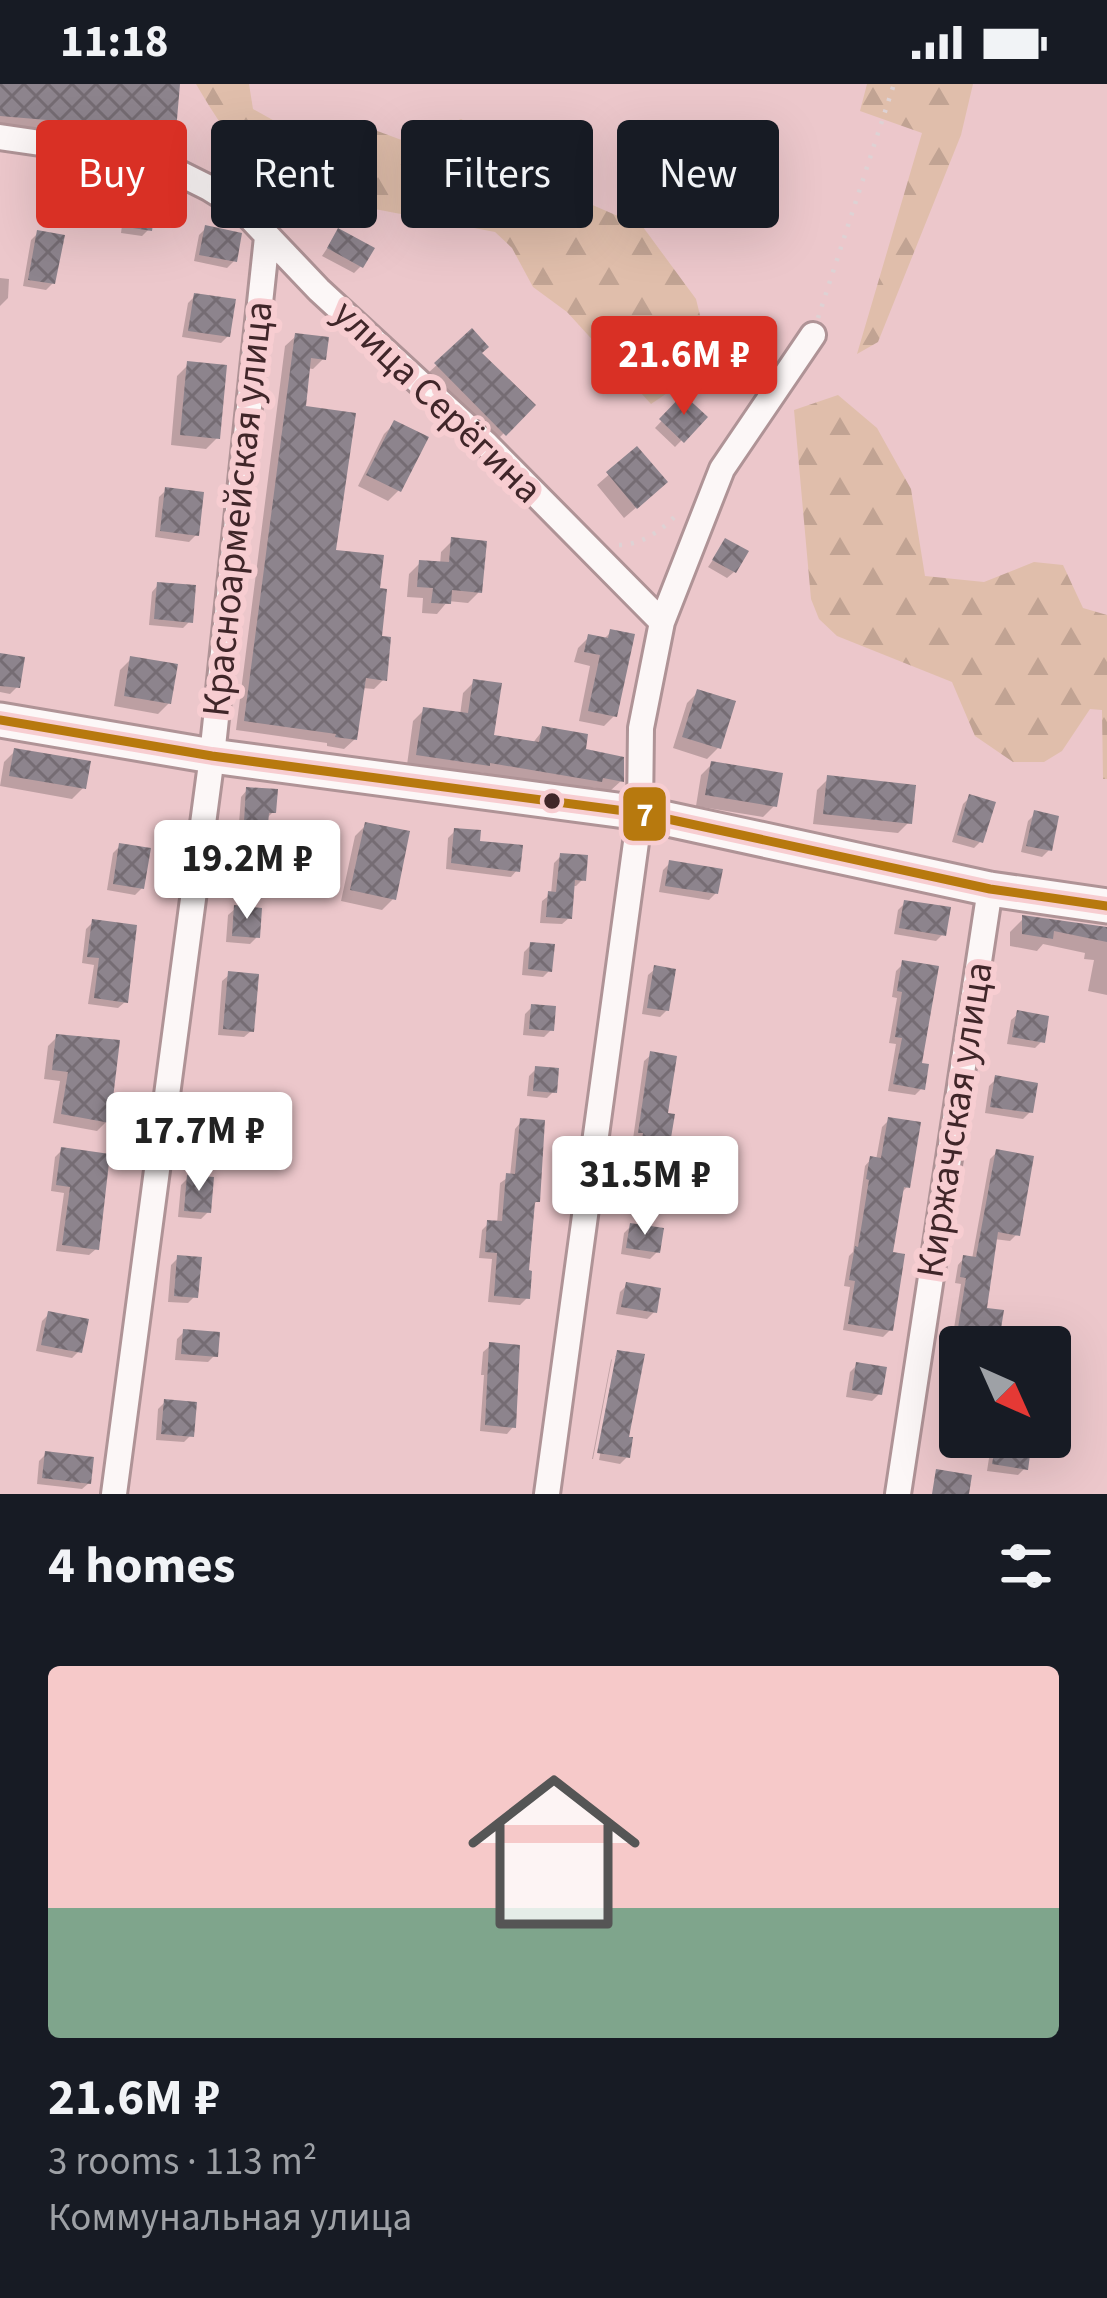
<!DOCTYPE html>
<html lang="en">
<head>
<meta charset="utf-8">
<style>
  body { margin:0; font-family:"Source Sans 3",sans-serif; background:#242831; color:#f1f3f6; height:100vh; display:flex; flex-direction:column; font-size:45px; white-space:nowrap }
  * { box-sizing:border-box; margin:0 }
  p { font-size:39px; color:#9ea1a6 }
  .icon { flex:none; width:66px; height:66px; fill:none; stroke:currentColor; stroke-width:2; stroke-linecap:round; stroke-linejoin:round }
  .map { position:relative; height:1410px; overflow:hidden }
  .details { display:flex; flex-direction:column; background:#171b24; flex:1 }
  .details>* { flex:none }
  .top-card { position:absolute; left:36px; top:36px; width:1035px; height:108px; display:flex; gap:24px }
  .needle { width:78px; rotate:135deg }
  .buttons { position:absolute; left:939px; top:1242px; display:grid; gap:24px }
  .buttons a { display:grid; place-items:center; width:132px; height:132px; border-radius:12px; background:#171b24; box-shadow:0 12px 48px #0002; font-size:60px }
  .price { position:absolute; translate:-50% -102px; padding:0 27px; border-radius:12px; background:#fff; color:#222; font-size:39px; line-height:78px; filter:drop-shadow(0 3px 6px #0008) }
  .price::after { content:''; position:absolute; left:50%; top:72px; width:36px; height:27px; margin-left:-18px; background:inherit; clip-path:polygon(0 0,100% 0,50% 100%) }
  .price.current { background:#d93025; color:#fff }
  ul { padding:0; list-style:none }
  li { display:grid; align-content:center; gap:24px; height:636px; padding:0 48px }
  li+li { border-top:3px solid #363941 }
  li span { display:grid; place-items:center; height:372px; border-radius:12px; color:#555 }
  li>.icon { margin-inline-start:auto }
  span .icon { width:216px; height:216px; fill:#fffc; stroke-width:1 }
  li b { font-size:51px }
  h2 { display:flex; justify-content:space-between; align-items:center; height:144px; padding:0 48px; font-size:51px }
  .tag { padding:0 42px; border-radius:12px; background:#171b24; box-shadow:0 12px 48px #0002; font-size:42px; line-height:108px }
  .tag.current { background:#d93025; color:#fff }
  .status { display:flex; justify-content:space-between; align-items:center; height:84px; padding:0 60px; background:#171b24; direction:ltr }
  .status svg { height:33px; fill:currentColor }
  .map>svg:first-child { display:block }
  .forest { fill:url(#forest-firs) }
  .shadow { fill:#0003 }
  .building { fill:url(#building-cross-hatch) }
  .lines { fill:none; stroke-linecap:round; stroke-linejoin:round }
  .street-casing { stroke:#af9396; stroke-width:30 }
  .secondary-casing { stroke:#af9396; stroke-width:39 }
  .path { stroke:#ded2d4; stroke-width:4.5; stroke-dasharray:3 9; stroke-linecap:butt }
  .street { stroke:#fcf7f7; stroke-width:24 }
  .secondary { stroke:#fcf7f7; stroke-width:33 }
  .bus-1-casing { stroke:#f7cdd1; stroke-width:18 }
  .bus-1 { stroke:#b7790e; stroke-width:9 }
  .bus-dot { fill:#402629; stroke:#f7cdd1; stroke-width:4.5 }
  .labels { text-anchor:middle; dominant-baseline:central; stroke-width:12; stroke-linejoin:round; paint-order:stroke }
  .street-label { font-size:39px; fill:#402629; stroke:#f7cdd1 }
  .line-badge { stroke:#f7cdd1; stroke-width:4.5 }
  .badge-label { font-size:33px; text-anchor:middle; font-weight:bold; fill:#fff }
</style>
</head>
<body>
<div class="status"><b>11:18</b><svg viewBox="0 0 49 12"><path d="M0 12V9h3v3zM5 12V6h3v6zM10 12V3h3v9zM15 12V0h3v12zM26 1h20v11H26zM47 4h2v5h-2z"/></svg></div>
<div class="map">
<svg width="1107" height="1410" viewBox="0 0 1107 1410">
  <defs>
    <pattern id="forest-firs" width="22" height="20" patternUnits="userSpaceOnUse" patternTransform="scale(3)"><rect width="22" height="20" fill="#e0beab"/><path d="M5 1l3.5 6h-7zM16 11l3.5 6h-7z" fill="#c1a393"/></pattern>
    <pattern id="building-cross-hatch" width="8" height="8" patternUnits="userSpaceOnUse" patternTransform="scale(3)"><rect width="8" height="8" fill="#8d848d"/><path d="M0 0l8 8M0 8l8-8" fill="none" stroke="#756c73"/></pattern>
  </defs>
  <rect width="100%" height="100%" fill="#ecc7cb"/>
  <!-- forest -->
  <path class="forest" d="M 196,0 L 249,0 L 253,25 L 305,54 L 326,56 L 372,45 L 407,58 L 461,35 L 538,78 L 588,119 L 643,143 L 696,215 L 710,272 L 697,289 L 651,320 L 567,228 L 533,203 L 512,164 L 495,148 L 338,118 L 311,134 C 261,103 226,51 196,0 Z
    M 867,0 L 973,0 L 961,51 L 878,258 L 857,270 L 922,49 L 860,27 Z
    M 838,311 L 877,344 L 911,405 L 925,492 L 984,498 L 1034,478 L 1063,481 L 1083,524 L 1107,531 L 1107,695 L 1103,695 L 1102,626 L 1090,625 L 1062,667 L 1044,678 L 1013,678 L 975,652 L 952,598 L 837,552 L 819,535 L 811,515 L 794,326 Z"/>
  <!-- shadow -->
  <path class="shadow" d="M 0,0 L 177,0 L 173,46 L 162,57 L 0,42 Z
    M 133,103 L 149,145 L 142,152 L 121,149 L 126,110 Z
    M 206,144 L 234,177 L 227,184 L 194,177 L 199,151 Z
    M 338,148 L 361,182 L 354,189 L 322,172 Z
    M 38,149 L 53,199 L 46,206 L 23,202 L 31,156 Z
    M 0,194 L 9,195 L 8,214 L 0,222 Z
    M 195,212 L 228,252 L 221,259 L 182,253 L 188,219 Z
    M 472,249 L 478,269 L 532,321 L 494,359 L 427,290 Z
    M 296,252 L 323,275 L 313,285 L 306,284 L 302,324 L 333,469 L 379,554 L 384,595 L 374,605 L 362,604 L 355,655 L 344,665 L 327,662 L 327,659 L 236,646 L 285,262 Z
    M 188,281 L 217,354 L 206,365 L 171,361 L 177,292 Z
    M 683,314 L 704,333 L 675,363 L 655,344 Z
    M 395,339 L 398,407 L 388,417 L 358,402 L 384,350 Z
    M 637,366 L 653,409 L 624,434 L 597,401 Z
    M 166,406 L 196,451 L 189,458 L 155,453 L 159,413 Z
    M 452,457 L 479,508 L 468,519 L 448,517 L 437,530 L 422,529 L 423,514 L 407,513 L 409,490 L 420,479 L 440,481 L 441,468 Z
    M 725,458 L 734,488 L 727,494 L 708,483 Z
    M 158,501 L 190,537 L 183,544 L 149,541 L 152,508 Z
    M 611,548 L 615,631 L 604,642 L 579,637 L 590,582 L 574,578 L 578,564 L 589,553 L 603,556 Z
    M 0,572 L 17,603 L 10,610 L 0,608 Z
    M 131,575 L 169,619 L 158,630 L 114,622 L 120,586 Z
    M 474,598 L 491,653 L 532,660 L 543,646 L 582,667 L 621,697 L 610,707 L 592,703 L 588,707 L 479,688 L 476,691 L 407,681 L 413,637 L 424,626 L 460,631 L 463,609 Z
    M 698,608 L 718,664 L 707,675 L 673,664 L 687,619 Z
    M 15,667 L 83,704 L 72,715 L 0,702 L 4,678 Z
    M 712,680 L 774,722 L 763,733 L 696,722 L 701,691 Z
    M 828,695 L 909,738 L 898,749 L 813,740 L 817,706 Z
    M 247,706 L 273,728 L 265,736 L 262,773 L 255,780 L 236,779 L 241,713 Z
    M 970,713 L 981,757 L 974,764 L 952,758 L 963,720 Z
    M 1035,730 L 1049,766 L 1042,773 L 1021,768 L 1028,737 Z
    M 366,741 L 393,815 L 382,826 L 341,817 L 355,752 Z
    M 455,747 L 477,760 L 517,786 L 511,793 L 446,785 L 448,754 Z
    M 120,762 L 142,804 L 135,811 L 107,806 L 113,769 Z
    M 561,772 L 583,795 L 576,802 L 572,802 L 569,834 L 562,840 L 540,839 L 542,817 L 551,810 L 554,779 Z
    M 670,779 L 716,809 L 709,816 L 659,808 L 663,786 Z
    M 905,819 L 943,850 L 936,857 L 894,850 L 898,826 Z
    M 235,825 L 257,853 L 250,860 L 226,858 L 228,831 Z
    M 1024,834 L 1107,845 L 1107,911 L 1088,907 L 1094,876 L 1084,875 L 1085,869 L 1043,860 L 1037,867 L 1010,862 L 1010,848 Z
    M 93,838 L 125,918 L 118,924 L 88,920 L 94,881 L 82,879 L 86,845 Z
    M 531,861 L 550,886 L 543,893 L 522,891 L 524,868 Z
    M 903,880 L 922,1004 L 915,1011 L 888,1007 L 896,960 L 889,959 L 897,914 L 892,913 L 896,887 Z
    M 655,885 L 667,926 L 660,933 L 642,930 L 648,891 Z
    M 229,891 L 251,947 L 244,953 L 218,951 L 222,897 Z
    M 532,923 L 551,946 L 544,953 L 523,951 L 525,930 Z
    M 1018,930 L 1042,957 L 1035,964 L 1007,960 L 1011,936 Z
    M 57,953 L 107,1037 L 97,1047 L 53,1039 L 60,997 L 44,995 L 48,962 Z
    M 651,971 L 659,1105 L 652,1112 L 629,1109 L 638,1056 L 633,1055 L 644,977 Z
    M 536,985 L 554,1007 L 547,1014 L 527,1012 L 529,992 Z
    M 996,995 L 1030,1028 L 1023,1035 L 985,1029 L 989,1002 Z
    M 215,1014 L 247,1043 L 240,1050 L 206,1047 L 208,1021 Z
    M 889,1036 L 908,1102 L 899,1111 L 889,1171 L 890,1246 L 883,1253 L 843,1246 L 850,1203 L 844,1202 L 849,1172 L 853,1168 L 865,1082 L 871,1075 L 876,1076 L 882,1043 Z
    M 521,1038 L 537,1117 L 532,1123 L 527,1214 L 520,1221 L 488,1218 L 492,1175 L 479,1174 L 482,1146 L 489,1139 L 497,1140 L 500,1099 L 510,1092 L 515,1045 Z
    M 62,1066 L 96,1165 L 89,1171 L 56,1167 L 64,1109 L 51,1107 L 55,1073 Z
    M 997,1068 L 1017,1150 L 1010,1157 L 994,1155 L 983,1226 L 996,1256 L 989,1263 L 952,1257 L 961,1200 L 955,1199 L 958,1181 L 964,1174 L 972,1175 L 990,1075 Z
    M 188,1094 L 208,1128 L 201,1135 L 178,1133 L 181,1101 Z
    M 631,1142 L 657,1168 L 650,1175 L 621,1170 L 624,1149 Z
    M 178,1174 L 195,1212 L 188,1219 L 168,1218 L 171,1181 Z
    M 627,1201 L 654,1228 L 647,1235 L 616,1230 L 620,1208 Z
    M 49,1230 L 79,1267 L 72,1274 L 36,1267 L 42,1237 Z
    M 184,1248 L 215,1271 L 208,1278 L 175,1276 L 177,1255 Z
    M 490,1262 L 513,1343 L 507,1350 L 480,1347 L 484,1291 L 481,1291 L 483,1268 Z
    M 618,1269 L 641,1273 L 626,1355 L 630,1356 L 627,1373 L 620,1380 L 599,1376 L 619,1273 L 615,1273 Z
    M 612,1275 L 593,1375 L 592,1375 L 611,1276 Z
    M 857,1281 L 879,1310 L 872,1317 L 846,1313 L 850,1288 Z
    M 954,1293 L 960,1294 L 960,1324 L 944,1322 L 947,1300 Z
    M 165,1318 L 191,1351 L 184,1358 L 156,1356 L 158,1325 Z
    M 998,1354 L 1025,1384 L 1018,1391 L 987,1387 L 991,1361 Z
    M 46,1370 L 89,1399 L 82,1405 L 37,1400 L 39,1377 Z"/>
  <!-- building -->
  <path class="building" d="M 0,0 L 180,0 L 176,47 L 0,32 Z
    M 132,100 L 158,104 L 152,147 L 126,143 Z
    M 205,141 L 242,149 L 237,178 L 199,171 Z
    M 338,144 L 375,164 L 363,184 L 327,164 Z
    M 37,146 L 65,151 L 55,200 L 28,196 Z
    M 194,209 L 236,215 L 230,253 L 188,247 Z
    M 472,244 L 489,263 L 482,269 L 536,321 L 506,352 L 434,279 Z
    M 295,249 L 329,253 L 326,276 L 311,274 L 306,322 L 356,329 L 336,466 L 384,471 L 380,504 L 387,505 L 382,552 L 391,553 L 387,597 L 366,594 L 357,656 L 335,653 L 336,650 L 244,637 Z
    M 187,277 L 227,281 L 220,355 L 180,351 Z
    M 683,310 L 708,333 L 684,359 L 659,335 Z
    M 394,336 L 429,353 L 401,408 L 366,391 Z
    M 637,362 L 668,398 L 637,425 L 606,388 Z
    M 165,403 L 204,408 L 199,452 L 160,447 Z
    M 451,453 L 487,457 L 482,509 L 452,506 L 451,520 L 431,519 L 433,504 L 417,503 L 419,476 L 449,478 Z
    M 725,454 L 749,467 L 736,489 L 712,476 Z
    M 157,498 L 196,501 L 193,539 L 154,535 Z
    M 610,545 L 635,550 L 617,633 L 588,627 L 600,571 L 584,568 L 588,550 L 608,554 Z
    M 0,569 L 25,573 L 20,604 L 0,602 Z
    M 130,572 L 178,580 L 171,620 L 124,612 Z
    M 473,595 L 502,599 L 494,651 L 539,658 L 542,642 L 588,650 L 586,665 L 624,673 L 624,698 L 603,694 L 602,698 L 490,679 L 490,682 L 416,671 L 423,623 L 468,629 Z
    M 697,605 L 736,617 L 721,665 L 682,653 Z
    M 14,664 L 91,677 L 86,705 L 9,692 Z
    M 711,677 L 783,689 L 777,723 L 705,711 Z
    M 827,691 L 916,701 L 912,740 L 823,730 Z
    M 246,703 L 278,705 L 276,729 L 269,729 L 265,775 L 242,773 Z
    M 969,710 L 996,718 L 983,759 L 957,751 Z
    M 1034,726 L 1059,732 L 1052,767 L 1026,762 Z
    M 365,738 L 410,747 L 396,816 L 350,806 Z
    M 454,744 L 481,746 L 480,757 L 523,761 L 520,788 L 451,779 Z
    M 119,759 L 151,764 L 144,805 L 113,800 Z
    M 560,769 L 588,771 L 586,797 L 575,796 L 572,835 L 546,833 L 548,807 L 556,808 Z
    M 669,776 L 723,785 L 718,810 L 665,802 Z
    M 904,816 L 951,823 L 946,852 L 899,844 Z
    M 234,821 L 262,824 L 260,854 L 232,852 Z
    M 1022,831 L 1107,843 L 1107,858 L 1054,847 L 1053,855 L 1022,850 Z
    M 92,835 L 137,841 L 128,919 L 94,914 L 99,874 L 87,873 Z
    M 530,858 L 555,860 L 552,888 L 528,885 Z
    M 902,876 L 939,882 L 922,979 L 929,980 L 925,1006 L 893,1000 L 902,954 L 895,953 L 902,908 L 897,907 Z
    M 654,881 L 676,885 L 669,927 L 647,924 Z
    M 228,887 L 259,890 L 254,948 L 223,945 Z
    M 531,920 L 556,922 L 554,947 L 529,945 Z
    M 1017,926 L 1049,932 L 1045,959 L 1012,953 Z
    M 56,950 L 120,956 L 110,1039 L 61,1030 L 68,988 L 52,986 Z
    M 650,967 L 677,972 L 668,1029 L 675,1030 L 662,1107 L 634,1102 L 643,1049 L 638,1049 Z
    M 535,982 L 559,984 L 557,1009 L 533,1007 Z
    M 995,991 L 1038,999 L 1033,1029 L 990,1023 Z
    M 214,1011 L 252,1014 L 250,1044 L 211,1041 Z
    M 888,1033 L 921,1038 L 910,1104 L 904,1103 L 893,1168 L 905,1170 L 893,1247 L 848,1240 L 855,1197 L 849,1196 L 855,1162 L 858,1163 L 869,1096 L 866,1095 L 870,1072 L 881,1074 Z
    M 520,1034 L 545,1036 L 540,1118 L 535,1118 L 529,1186 L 532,1187 L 530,1215 L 494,1212 L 497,1169 L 485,1168 L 487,1136 L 502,1137 L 506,1089 L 515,1090 Z
    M 61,1063 L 110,1070 L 99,1166 L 62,1161 L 70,1103 L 56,1101 Z
    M 996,1065 L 1034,1072 L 1020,1152 L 998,1148 L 987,1224 L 1004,1226 L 999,1257 L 957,1250 L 966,1194 L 960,1193 L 963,1171 L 976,1173 Z
    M 187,1091 L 214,1093 L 211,1129 L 184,1127 Z
    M 630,1139 L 664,1144 L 660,1169 L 626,1164 Z
    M 177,1171 L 202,1173 L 198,1214 L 174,1212 Z
    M 626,1198 L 661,1204 L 657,1229 L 621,1223 Z
    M 48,1227 L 89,1235 L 82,1269 L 41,1261 Z
    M 183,1245 L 220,1248 L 218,1273 L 181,1270 Z
    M 489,1258 L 520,1261 L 516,1344 L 485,1341 Z
    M 617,1266 L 645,1270 L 629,1353 L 633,1353 L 630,1374 L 597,1369 Z
    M 856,1278 L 887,1283 L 882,1311 L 852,1306 Z
    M 164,1315 L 197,1318 L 194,1353 L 161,1350 Z
    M 997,1353 L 1032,1356 L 1028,1386 L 992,1380 Z
    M 45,1367 L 94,1373 L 91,1400 L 42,1394 Z
    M 936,1385 L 972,1391 L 969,1410 L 932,1410 Z"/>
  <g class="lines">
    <!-- street casing -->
    <g class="street-casing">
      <path id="street" d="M 0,53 L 151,75 L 209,104 L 241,124 L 319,206 L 485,359 L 662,538
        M 114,1410 L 212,672 L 267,153
        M 547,1410 L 640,729 L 641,644 L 662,538 L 722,385 L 813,251
        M 898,1410 L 990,805"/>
    </g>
    <!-- secondary casing -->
    <g class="secondary-casing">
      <path id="secondary" d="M 0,636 L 212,672 L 640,729 L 990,805 L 1107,822"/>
    </g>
    <!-- path -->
    <path class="path" d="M 818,234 L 894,0
      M 619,461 C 643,461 665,444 680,427"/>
    <!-- street -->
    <use href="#street" class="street"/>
    <!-- secondary -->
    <use href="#secondary" class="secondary"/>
    <!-- bus-1 casing -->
    <g class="bus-1-casing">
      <path id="bus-1" d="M 0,636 L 212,672 L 640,729 L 990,805 L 1107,822"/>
    </g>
    <!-- bus-1 -->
    <use href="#bus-1" class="bus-1"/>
  </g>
  <!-- markers -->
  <circle class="bus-dot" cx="552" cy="717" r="10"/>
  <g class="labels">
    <!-- street labels -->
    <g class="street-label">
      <text transform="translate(437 318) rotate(44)">улица Серёгина</text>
      <text transform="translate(238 425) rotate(-84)">Красноармейская улица</text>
      <text transform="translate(955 1036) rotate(-81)">Киржачская улица</text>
    </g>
  </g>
  <rect class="line-badge" x="621" y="701" width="47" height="58" rx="12" fill="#b7790e"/>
  <g class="badge-label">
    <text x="645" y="742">7</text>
  </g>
</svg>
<div class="buttons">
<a><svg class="needle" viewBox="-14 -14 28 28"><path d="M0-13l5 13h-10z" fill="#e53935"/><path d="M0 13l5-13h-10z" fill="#9ea1a6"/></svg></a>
</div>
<b class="price current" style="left:684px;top:334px">21.6M ₽</b>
<b class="price" style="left:247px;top:838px">19.2M ₽</b>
<b class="price" style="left:199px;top:1110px">17.7M ₽</b>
<b class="price" style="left:645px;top:1154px">31.5M ₽</b>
<div class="top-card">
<a class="tag current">Buy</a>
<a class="tag">Rent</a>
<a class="tag">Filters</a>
<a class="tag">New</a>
</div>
</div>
<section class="details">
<h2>4 homes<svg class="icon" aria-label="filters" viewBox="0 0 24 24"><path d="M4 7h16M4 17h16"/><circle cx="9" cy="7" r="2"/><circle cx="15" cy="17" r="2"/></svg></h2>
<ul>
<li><span style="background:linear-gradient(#f6c9c9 65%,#7fa58c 0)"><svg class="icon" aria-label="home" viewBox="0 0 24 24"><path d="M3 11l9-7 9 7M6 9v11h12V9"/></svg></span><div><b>21.6M ₽</b><p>3 rooms · 113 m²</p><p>Коммунальная улица</p></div></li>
</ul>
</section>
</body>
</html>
